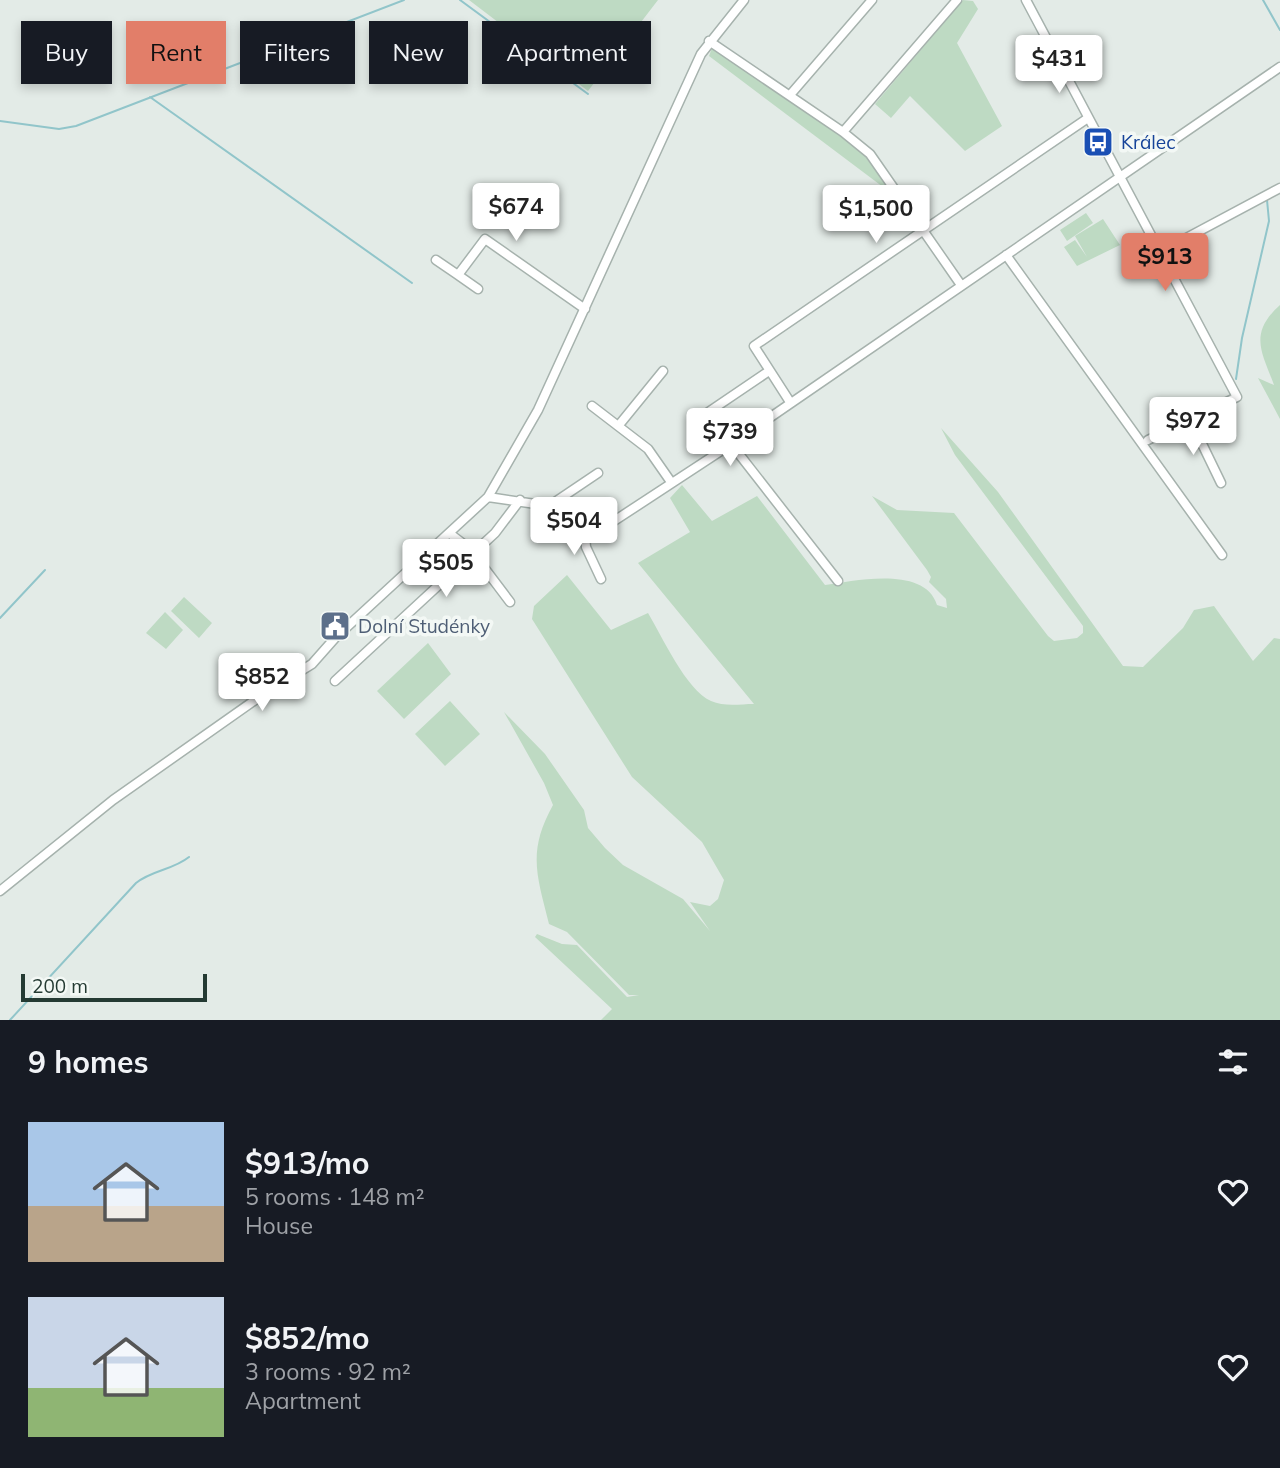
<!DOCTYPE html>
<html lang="en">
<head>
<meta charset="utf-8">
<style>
  body { margin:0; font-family:Mulish,sans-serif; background:#242831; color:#f1f3f6; height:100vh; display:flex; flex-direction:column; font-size:26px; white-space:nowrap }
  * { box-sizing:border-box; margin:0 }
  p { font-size:23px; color:#9ea1a6 }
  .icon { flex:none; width:38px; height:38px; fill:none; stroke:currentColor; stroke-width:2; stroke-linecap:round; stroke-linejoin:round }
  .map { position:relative; height:1020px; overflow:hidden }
  .sheet { display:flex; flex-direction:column; background:#171b24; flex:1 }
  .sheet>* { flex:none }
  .top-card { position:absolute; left:21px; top:21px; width:700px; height:63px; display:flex; gap:14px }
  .scale { position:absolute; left:21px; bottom:18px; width:186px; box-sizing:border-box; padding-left:7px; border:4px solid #243a33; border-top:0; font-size:19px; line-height:24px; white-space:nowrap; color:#243a33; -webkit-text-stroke:5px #f3f8f5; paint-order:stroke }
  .price { position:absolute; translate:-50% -60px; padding:0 16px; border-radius:7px; background:#fff; color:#222; font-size:23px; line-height:46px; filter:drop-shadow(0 2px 4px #0008) }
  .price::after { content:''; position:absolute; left:50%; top:42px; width:21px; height:16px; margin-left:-10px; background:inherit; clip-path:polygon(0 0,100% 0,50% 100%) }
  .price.active { background:#e27e69; color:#111 }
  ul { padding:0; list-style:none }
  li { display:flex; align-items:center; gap:21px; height:175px; padding:0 28px }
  li span { display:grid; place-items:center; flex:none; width:196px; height:140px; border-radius:0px; color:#555 }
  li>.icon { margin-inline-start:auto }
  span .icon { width:84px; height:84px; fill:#fffc; stroke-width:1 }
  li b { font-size:30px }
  h2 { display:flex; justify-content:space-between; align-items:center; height:84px; padding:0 28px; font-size:30px }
  .pill { padding:0 24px; border-radius:0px; background:#171b24; box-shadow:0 4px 10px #0003; font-size:24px; line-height:63px }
  .pill.active { background:#e27e69; color:#111 }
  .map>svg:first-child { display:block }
  .green { fill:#bedac3 }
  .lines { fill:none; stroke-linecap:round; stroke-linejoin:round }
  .stream { stroke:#91c5ca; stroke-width:2 }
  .minor-casing { stroke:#a6b2ad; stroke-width:11 }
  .minor { stroke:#fff; stroke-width:8 }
  .labels { text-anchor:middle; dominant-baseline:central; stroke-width:7; stroke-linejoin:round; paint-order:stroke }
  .transit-label { font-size:19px; fill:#164399; stroke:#f3f8f5; text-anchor:start }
  .service-label { font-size:19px; fill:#4e5e75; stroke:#f3f8f5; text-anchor:start }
</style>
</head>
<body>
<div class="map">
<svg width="1280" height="1020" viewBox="0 0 1280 1020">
  <rect width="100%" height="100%" fill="#e3ebe7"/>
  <!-- green -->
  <path class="green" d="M 469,0 L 658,0 L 588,91 Z
    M 963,0 L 973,1 L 978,9 L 957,43 L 1002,126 L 965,151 L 910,96 L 891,118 L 875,104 Z
    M 712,48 C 748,72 885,151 887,190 L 709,56 Z
    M 1086,213 L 1093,223 L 1067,241 L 1060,230 Z
    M 1103,219 L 1120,245 L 1077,266 L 1064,247 L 1075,240 L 1087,257 L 1075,236 Z
    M 1280,305 L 1280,419 L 1258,378 L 1274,385 C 1262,352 1248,334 1280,305 Z
    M 941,428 L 998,492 L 1123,666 L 1143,667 L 1183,628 L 1194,610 L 1214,606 L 1253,661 L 1274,638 L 1280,639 L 1280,1020 L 601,1020 L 612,1009 L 535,937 L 537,934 L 562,944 L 577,945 L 627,997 L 639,995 L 629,995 L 567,932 L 549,924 C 537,875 527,852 553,805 L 544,783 L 504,712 L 545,754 L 584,810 L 588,828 L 605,848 L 623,865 L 683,899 L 710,931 L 690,902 L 710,906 L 718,899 L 724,880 L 702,842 L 632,777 L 532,619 L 534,606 L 567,575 L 611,630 L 648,613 C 662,636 686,690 711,701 C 724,707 740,704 754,704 L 638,563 L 690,532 L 670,498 L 682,485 L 712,521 L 757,496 L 825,585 C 853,581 925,565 937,605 L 947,608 L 946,599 L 929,582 L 931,577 L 927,570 L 872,496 L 897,510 L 954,513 L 1048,636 L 1054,641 L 1077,638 L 1083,633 L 1083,626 L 955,455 Z
    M 184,597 L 212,623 L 199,638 L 171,611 Z
    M 165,612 L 183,630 L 166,649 L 146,633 Z
    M 428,643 L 451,674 L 404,719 L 377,691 Z
    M 450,701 L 480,734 L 445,766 L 415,734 Z"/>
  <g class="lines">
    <!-- stream -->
    <path class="stream" d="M 460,0 L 588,94
      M 1263,0 L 1280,30
      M 150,97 L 412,283
      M 0,121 L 59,129 L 76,126 L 404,0
      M 1236,379 L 1242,338 L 1269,221 L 1267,200
      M 0,618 L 45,570
      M 10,1020 L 136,883 C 152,870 173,870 189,857"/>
    <!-- minor casing -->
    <g class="minor-casing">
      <path id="minor" d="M 1026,0 L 1237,397 L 1148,440
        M 709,41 L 843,132 L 870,154 L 961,285
        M 790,95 L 872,0
        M 843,132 L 957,0
        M 1160,252 L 1280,188
        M 1006,255 L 1222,555
        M 436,260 L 458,275 L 485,239 L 585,309
        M 458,275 L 478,289
        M 769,371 L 707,413 L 838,581
        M 790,402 L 754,346 L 1088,118
        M 592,406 L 648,449 L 671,482
        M 1190,419 L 1221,483
        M 619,425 L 663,371
        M 488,497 L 549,506 L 584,526 L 611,523 L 730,445 L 1280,67
        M 549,506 L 598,473
        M 584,526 L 586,547 L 601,579
        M 449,533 L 470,549 L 510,602
        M 335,681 L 495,533 L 520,500
        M 0,891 L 113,800 L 265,693 L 312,664 L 335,638 L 488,497 L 538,410 L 701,54 L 744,0"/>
    </g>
    <!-- minor -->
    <use href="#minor" class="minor"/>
  </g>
  <!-- icons -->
  <defs>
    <g id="bus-square" transform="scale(1.575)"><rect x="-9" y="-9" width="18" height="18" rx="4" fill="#1a4fb4" stroke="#f3f8f5"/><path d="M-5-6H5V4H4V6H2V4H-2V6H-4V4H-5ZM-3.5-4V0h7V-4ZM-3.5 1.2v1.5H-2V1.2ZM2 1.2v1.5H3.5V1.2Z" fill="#fff"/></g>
    <g id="civic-square" transform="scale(1.575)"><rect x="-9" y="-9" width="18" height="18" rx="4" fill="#5c6f8a" stroke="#f3f8f5"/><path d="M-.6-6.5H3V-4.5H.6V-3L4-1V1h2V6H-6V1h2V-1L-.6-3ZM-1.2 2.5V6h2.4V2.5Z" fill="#fff"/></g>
  </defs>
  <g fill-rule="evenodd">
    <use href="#bus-square" x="1098" y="142"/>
    <use href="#civic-square" x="335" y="626"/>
  </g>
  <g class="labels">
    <!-- transit labels -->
    <g class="transit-label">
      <text x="1121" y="142">Králec</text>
    </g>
    <!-- service labels -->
    <g class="service-label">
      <text x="358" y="626">Dolní Studénky</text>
    </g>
  </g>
</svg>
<div class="scale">200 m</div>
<b class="price" style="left:1059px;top:95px">$431</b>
<b class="price" style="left:516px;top:243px">$674</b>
<b class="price" style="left:876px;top:245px">$1,500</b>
<b class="price active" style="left:1165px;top:293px">$913</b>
<b class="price" style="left:1193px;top:457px">$972</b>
<b class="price" style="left:730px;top:468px">$739</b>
<b class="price" style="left:574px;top:557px">$504</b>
<b class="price" style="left:446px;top:599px">$505</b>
<b class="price" style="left:262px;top:713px">$852</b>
<div class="top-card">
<a class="pill">Buy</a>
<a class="pill active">Rent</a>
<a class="pill">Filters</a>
<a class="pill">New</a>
<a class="pill">Apartment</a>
</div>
</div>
<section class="sheet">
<h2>9 homes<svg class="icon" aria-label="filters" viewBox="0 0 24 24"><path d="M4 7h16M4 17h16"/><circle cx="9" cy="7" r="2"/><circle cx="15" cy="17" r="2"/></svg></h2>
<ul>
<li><span style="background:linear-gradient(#a9c7e8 60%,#b9a48a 0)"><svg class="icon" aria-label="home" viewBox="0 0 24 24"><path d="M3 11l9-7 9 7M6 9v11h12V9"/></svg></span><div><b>$913/mo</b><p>5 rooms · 148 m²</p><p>House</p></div><svg class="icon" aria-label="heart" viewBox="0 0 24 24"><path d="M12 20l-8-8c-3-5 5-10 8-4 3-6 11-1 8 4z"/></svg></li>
<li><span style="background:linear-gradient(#c9d6e8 65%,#8fb573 0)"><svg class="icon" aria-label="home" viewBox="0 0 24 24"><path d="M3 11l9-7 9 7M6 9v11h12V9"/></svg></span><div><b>$852/mo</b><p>3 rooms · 92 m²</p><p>Apartment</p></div><svg class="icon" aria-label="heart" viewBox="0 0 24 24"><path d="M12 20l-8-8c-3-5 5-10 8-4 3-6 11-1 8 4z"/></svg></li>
</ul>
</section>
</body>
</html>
